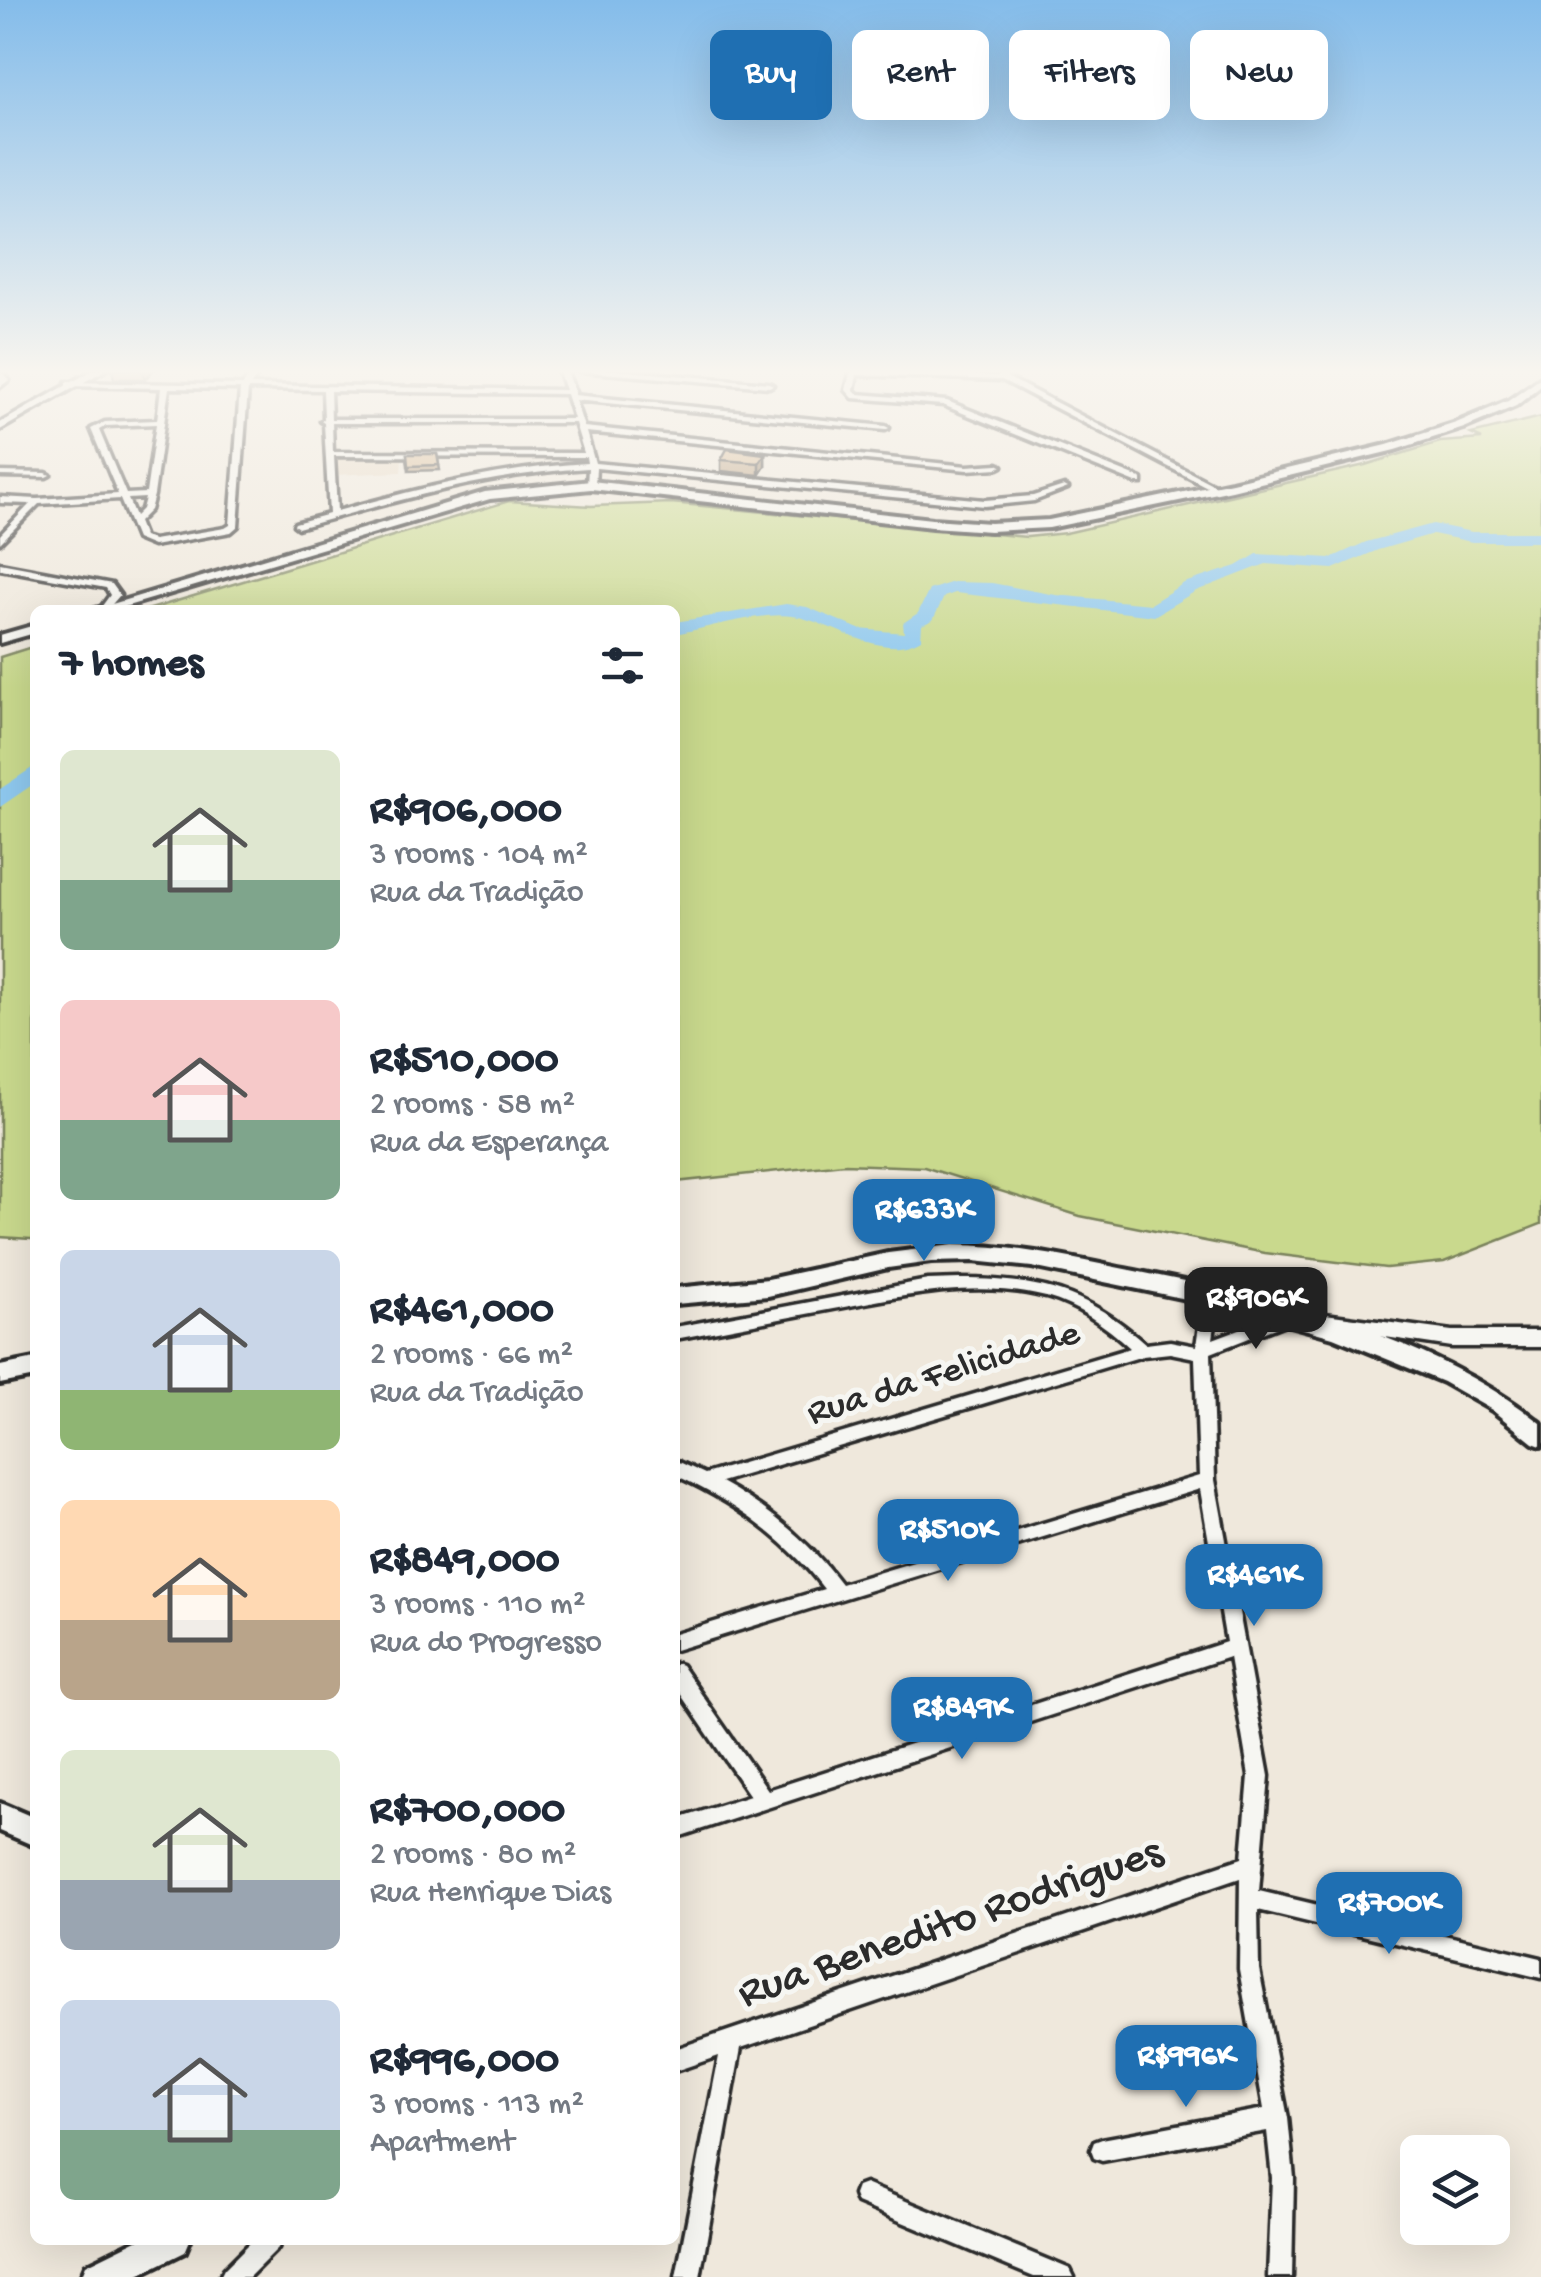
<!DOCTYPE html>
<html lang="en">
<head>
<meta charset="utf-8">
<style>
  body { margin:0; font-family:"Gochi Hand",sans-serif; background:#f6f6f7; color:#1f2937; height:100vh; display:flex; flex-direction:column; font-size:38px; white-space:nowrap }
  * { box-sizing:border-box; margin:0 }
  p { font-size:32px; color:#747a83 }
  .icon { flex:none; width:55px; height:55px; fill:none; stroke:currentColor; stroke-width:2; stroke-linecap:round; stroke-linejoin:round }
  .map { position:relative; flex:1; overflow:hidden }
  .side { position:absolute; left:30px; top:605px; width:650px; height:1640px; display:flex; flex-direction:column; background:#fff; border-radius:15px; box-shadow:0 10px 40px #0002 }
  .side>* { flex:none }
  .banner { position:absolute; left:710px; top:30px; width:680px; height:90px; display:flex; gap:20px }
  .buttons { position:absolute; left:1400px; top:2135px; display:grid; gap:20px }
  .buttons a { display:grid; place-items:center; width:110px; height:110px; border-radius:15px; background:#fff; box-shadow:0 10px 40px #0002; font-size:50px }
  .price { position:absolute; translate:-50% -85px; padding:0 22px; border-radius:20px; background:#1f6fb2; color:#fff; font-size:32px; line-height:65px; filter:drop-shadow(0 2px 5px #0008) }
  .price::after { content:''; position:absolute; left:50%; top:60px; width:30px; height:22px; margin-left:-15px; background:inherit; clip-path:polygon(0 0,100% 0,50% 100%) }
  .price.selected { background:#222; color:#fff }
  ul { padding:0; list-style:none }
  li { display:flex; align-items:center; gap:30px; height:250px; padding:0 30px }
  li span { display:grid; place-items:center; flex:none; width:280px; height:200px; border-radius:15px; color:#555 }
  li>.icon { margin-inline-start:auto }
  span .icon { width:120px; height:120px; fill:#fffc; stroke-width:1 }
  li b { font-size:42px }
  h2 { display:flex; justify-content:space-between; align-items:center; height:120px; padding:0 30px; font-size:42px }
  .tag { padding:0 35px; border-radius:15px; background:#fff; box-shadow:0 10px 40px #0002; font-size:35px; line-height:90px }
  .tag.selected { background:#1f6fb2; color:#fff }
  .map>svg:first-child { display:block }
  .built { fill:#e6d7c2 }
  .green { fill:#c9d98d; stroke:#7a825c; stroke-width:2.5 }
  .lines { fill:none; stroke-linecap:round; stroke-linejoin:round }
  .river { fill:#8ec8ee; fill-rule:evenodd }
  .street-casing { stroke:#2b2b2b; stroke-width:7 }
  .secondary-casing { stroke:#2b2b2b; stroke-width:7 }
  .primary-casing { stroke:#2b2b2b; stroke-width:8 }
  .street { fill:#f6f6f2; fill-rule:evenodd }
  .secondary { fill:#f6f6f2; fill-rule:evenodd }
  .primary { fill:#f6f6f2; fill-rule:evenodd }
  .wall { fill:#b49672; stroke:#2b2b2b; stroke-width:2.5 }
  .shaded-wall { fill:#927a5c; stroke:#2b2b2b; stroke-width:2.5 }
  .building { fill:#d1af84; stroke:#2b2b2b; stroke-width:2.5 }
  .labels { text-anchor:middle; dominant-baseline:central; stroke-width:10; stroke-linejoin:round; paint-order:stroke }
  .street-label { font-size:38px; fill:#2b2b2b; stroke:#f6f6f2 }
  .near-street-label { font-size:45px; fill:#2b2b2b; stroke:#f6f6f2 }
</style>
</head>
<body>
<div class="map">
<svg width="1541" height="2277" viewBox="0 0 1541 2277">
  <rect width="100%" height="100%" fill="#efe8dc"/>
  <filter id="ink" filterUnits="userSpaceOnUse"><feTurbulence type="fractalNoise" baseFrequency=".01" numOctaves="2"/><feDisplacementMap in="SourceGraphic" scale="20" xChannelSelector="R" yChannelSelector="G"/><feConvolveMatrix kernelMatrix="1 2 1 2 8 2 1 2 1" color-interpolation-filters="sRGB"/></filter>
  <g filter="url(#ink)">
    <!-- built -->
    <path class="built" d="M 336,456 L 402,456 L 401,472 L 332,475 Z"/>
    <!-- green -->
    <path class="green" d="M 1541,417 L 1541,1224 L 1444,1262 L 1386,1268 L 1265,1253 L 1080,1216 L 924,1167 L 844,1164 L 675,1182 L 675,610 L 147,610 L 509,501 L 591,506 L 671,503 L 1027,537 L 1066,533 L 1365,465 L 1440,442 L 1482,439 L 1471,434 Z
      M 35,646 L 35,1239 L 31,1239 L 0,1237 L 0,657 Z"/>
    <g class="lines">
      <!-- river -->
      <path class="river" d="M 1433,524 L 1472,532 L 1541,532 L 1541,542 L 1472,542 L 1433,534 L 1378,550 L 1333,569 L 1266,564 L 1196,591 L 1154,616 L 955,593 L 944,597 L 933,620 L 922,625 L 921,639 C 883,663 829,620 792,616 C 761,612 708,628 675,634 L 675,622 L 786,604 L 807,607 L 859,629 L 904,633 L 903,623 L 918,613 L 929,590 L 953,582 L 992,583 L 1056,595 L 1150,604 L 1184,583 L 1237,566 L 1257,554 L 1331,558 L 1366,542 Z
        M 35,766 L 35,783 L 0,807 L 0,789 Z"/>
      <!-- street casing -->
      <g class="street-casing">
        <path id="street" d="M 254,369 L 262,369 L 251,385 L 565,390 L 558,369 L 566,369 L 575,392 L 574,395 L 885,426 L 889,428 L 885,430 L 575,400 L 584,427 L 967,466 L 998,464 L 1002,466 L 998,468 L 967,470 L 586,432 L 595,463 L 985,500 L 1033,496 L 1064,486 L 1068,488 L 1034,501 L 985,506 L 596,468 L 595,485 L 591,487 L 587,485 L 588,468 C 486,474 395,501 298,528 L 294,525 L 295,523 L 329,514 L 324,423 L 321,421 L 324,419 L 323,390 L 248,389 L 238,526 L 231,532 L 153,546 L 136,539 L 120,499 L 39,504 L 0,543 L 0,535 L 30,504 L 0,503 L 0,497 L 37,499 L 118,494 L 91,429 L 105,422 L 157,420 L 161,388 L 69,386 L 66,386 L 66,382 L 243,385 ZM 169,388 L 240,389 L 230,525 L 225,528 L 153,540 L 144,537 L 138,522 L 150,510 L 154,495 ZM 330,391 L 566,394 L 574,419 L 331,419 ZM 332,423 L 575,423 L 584,453 L 333,452 ZM 156,424 L 146,493 L 126,494 L 99,430 L 106,426 ZM 334,456 L 586,457 L 587,463 C 501,468 420,488 337,511 ZM 145,498 L 142,509 L 135,516 L 128,499 Z
          M 576,369 L 604,369 L 769,383 L 773,385 L 769,387 L 580,371 Z
          M 851,369 L 999,376 L 999,369 L 1007,369 L 1007,377 L 1218,487 L 1211,489 L 1002,380 L 857,375 L 854,390 L 858,394 L 947,401 L 1142,479 L 1142,483 L 1136,483 L 943,405 L 853,398 L 846,390 Z
          M 0,371 L 9,380 L 0,387 Z
          M 0,472 L 46,473 L 50,475 L 46,477 L 0,476 Z
          M 0,563 L 112,584 L 120,595 L 107,610 L 99,610 L 110,595 L 106,588 L 0,569 Z
          M 960,1279 C 1039,1279 1086,1290 1146,1344 L 1170,1341 L 1196,1346 L 1199,1325 L 1184,1290 L 1187,1286 L 1197,1286 L 1215,1325 L 1213,1339 L 1285,1312 L 1295,1312 L 1298,1316 L 1295,1320 L 1211,1353 L 1215,1480 L 1269,1776 L 1259,1891 L 1541,1958 L 1541,1978 L 1258,1910 L 1259,1969 L 1288,2118 L 1294,2178 L 1292,2277 L 1268,2277 L 1272,2178 L 1267,2131 L 1102,2161 L 1094,2158 L 1091,2150 L 1094,2142 L 1102,2139 L 1264,2109 L 1239,1969 L 1240,1878 L 741,2048 L 700,2277 L 676,2277 L 719,2056 L 675,2071 L 675,2049 L 1242,1858 L 1249,1776 L 1229,1657 L 675,1838 L 675,1820 L 750,1796 L 675,1686 L 675,1663 L 681,1665 L 768,1790 L 1226,1642 L 1200,1489 L 675,1650 L 675,1634 L 824,1589 C 786,1538 732,1501 675,1475 L 675,1460 L 705,1474 L 1130,1348 C 1105,1325 1078,1306 1046,1297 C 975,1279 903,1296 833,1309 C 780,1319 728,1329 675,1339 L 675,1327 L 928,1280 ZM 1170,1353 L 1195,1358 L 1199,1476 L 841,1584 C 809,1541 768,1508 721,1482 L 1143,1356 Z
          M 865,2184 L 1070,2269 L 1074,2277 L 1034,2277 L 857,2203 L 854,2195 L 857,2187 Z
          M 253,2240 L 281,2240 L 278,2248 L 249,2277 L 220,2277 L 224,2269 Z"/>
      </g>
      <!-- secondary casing -->
      <g class="secondary-casing">
        <path id="secondary" d="M 95,369 L 107,369 L 0,430 L 0,423 Z
          M 1325,1314 L 1452,1331 L 1541,1331 L 1541,1347 L 1452,1347 L 1325,1328 L 1318,1326 L 1315,1321 L 1318,1316 Z"/>
      </g>
      <!-- primary casing -->
      <g class="primary-casing">
        <path id="primary" d="M 1541,378 L 1541,386 L 1516,406 L 1464,428 L 1395,450 L 1232,490 L 1049,528 L 990,531 L 932,527 L 591,489 L 490,499 L 114,610 L 92,610 L 485,492 L 591,481 L 932,519 L 990,523 L 1049,520 L 1232,482 L 1387,445 L 1456,423 L 1508,401 Z
          M 35,625 L 35,633 L 0,643 L 0,635 Z
          M 953,1245 C 1015,1245 1075,1259 1135,1271 C 1276,1299 1426,1333 1541,1423 L 1541,1446 L 1533,1443 L 1492,1410 L 1443,1382 L 1333,1337 L 1220,1306 L 1032,1267 L 973,1261 L 931,1262 L 888,1268 L 768,1296 L 675,1304 L 675,1288 L 768,1279 L 888,1253 Z
          M 35,1359 L 35,1377 L 0,1384 L 0,1366 Z
          M 0,1803 L 35,1818 L 35,1846 L 0,1831 Z
          M 137,2240 L 190,2240 L 185,2252 L 134,2277 L 81,2277 L 86,2265 Z"/>
      </g>
      <!-- street -->
      <use href="#street" class="street"/>
      <!-- secondary -->
      <use href="#secondary" class="secondary"/>
      <!-- primary -->
      <use href="#primary" class="primary"/>
    </g>
    <!-- wall -->
    <path class="wall" d="M 112,369 L 154,369 L 145,379 L 114,379 Z
      M 407,454 L 437,454 L 440,470 L 409,471 Z
      M 765,454 L 765,466 L 759,475 L 721,471 L 721,460 Z"/>
    <!-- shaded-wall -->
    <path class="shaded-wall" d="M 142,369 L 154,369 L 145,379 Z
      M 765,454 L 765,466 L 759,475 L 759,463 Z"/>
    <!-- building -->
    <path class="building" d="M 727,449 L 765,454 L 759,463 L 721,460 Z
      M 407,454 L 437,454 L 439,465 L 408,466 Z"/>
  </g>
  <!-- sky -->
  <linearGradient id="sky" x2="0" y2="1"><stop stop-color="#84bcea"/><stop offset="0.54" stop-color="#f8f5ef"/><stop offset="1" stop-color="#f8f5ef" stop-opacity="0"/></linearGradient>
  <rect width="1541" height="688" fill="url(#sky)"/>
  <g class="labels">
    <!-- street labels -->
    <g class="street-label">
      <text transform="translate(944 1375) rotate(-17)">Rua da Felicidade</text>
    </g>
    <!-- near-street labels -->
    <g class="near-street-label">
      <text transform="translate(951 1925) rotate(-19)">Rua Benedito Rodrigues</text>
    </g>
  </g>
</svg>
<div class="buttons">
<a><svg class="icon" aria-label="layers" viewBox="0 0 24 24"><path d="M12 4l9 5-9 5-9-5zM3 14l9 5 9-5"/></svg></a>
</div>
<b class="price" style="left:924px;top:1264px">R$633K</b>
<b class="price selected" style="left:1256px;top:1352px">R$906K</b>
<b class="price" style="left:948px;top:1584px">R$510K</b>
<b class="price" style="left:1254px;top:1629px">R$461K</b>
<b class="price" style="left:962px;top:1762px">R$849K</b>
<b class="price" style="left:1389px;top:1957px">R$700K</b>
<b class="price" style="left:1186px;top:2110px">R$996K</b>
<div class="banner">
<a class="tag selected">Buy</a>
<a class="tag">Rent</a>
<a class="tag">Filters</a>
<a class="tag">New</a>
</div>
<section class="side">
<h2>7 homes<svg class="icon" aria-label="filters" viewBox="0 0 24 24"><path d="M4 7h16M4 17h16"/><circle cx="9" cy="7" r="2"/><circle cx="15" cy="17" r="2"/></svg></h2>
<ul>
<li><span style="background:linear-gradient(#dfe7d0 65%,#7fa58c 0)"><svg class="icon" aria-label="home" viewBox="0 0 24 24"><path d="M3 11l9-7 9 7M6 9v11h12V9"/></svg></span><div><b>R$906,000</b><p>3 rooms · 104 m²</p><p>Rua da Tradição</p></div></li>
<li><span style="background:linear-gradient(#f6c9c9 60%,#7fa58c 0)"><svg class="icon" aria-label="home" viewBox="0 0 24 24"><path d="M3 11l9-7 9 7M6 9v11h12V9"/></svg></span><div><b>R$510,000</b><p>2 rooms · 58 m²</p><p>Rua da Esperança</p></div></li>
<li><span style="background:linear-gradient(#c9d6e8 70%,#8fb573 0)"><svg class="icon" aria-label="home" viewBox="0 0 24 24"><path d="M3 11l9-7 9 7M6 9v11h12V9"/></svg></span><div><b>R$461,000</b><p>2 rooms · 66 m²</p><p>Rua da Tradição</p></div></li>
<li><span style="background:linear-gradient(#ffd9b3 60%,#b9a48a 0)"><svg class="icon" aria-label="home" viewBox="0 0 24 24"><path d="M3 11l9-7 9 7M6 9v11h12V9"/></svg></span><div><b>R$849,000</b><p>3 rooms · 110 m²</p><p>Rua do Progresso</p></div></li>
<li><span style="background:linear-gradient(#dfe7d0 65%,#9aa5b1 0)"><svg class="icon" aria-label="home" viewBox="0 0 24 24"><path d="M3 11l9-7 9 7M6 9v11h12V9"/></svg></span><div><b>R$700,000</b><p>2 rooms · 80 m²</p><p>Rua Henrique Dias</p></div></li>
<li><span style="background:linear-gradient(#c9d6e8 65%,#7fa58c 0)"><svg class="icon" aria-label="home" viewBox="0 0 24 24"><path d="M3 11l9-7 9 7M6 9v11h12V9"/></svg></span><div><b>R$996,000</b><p>3 rooms · 113 m²</p><p>Apartment</p></div></li>
</ul>
</section>
</div>
</body>
</html>
